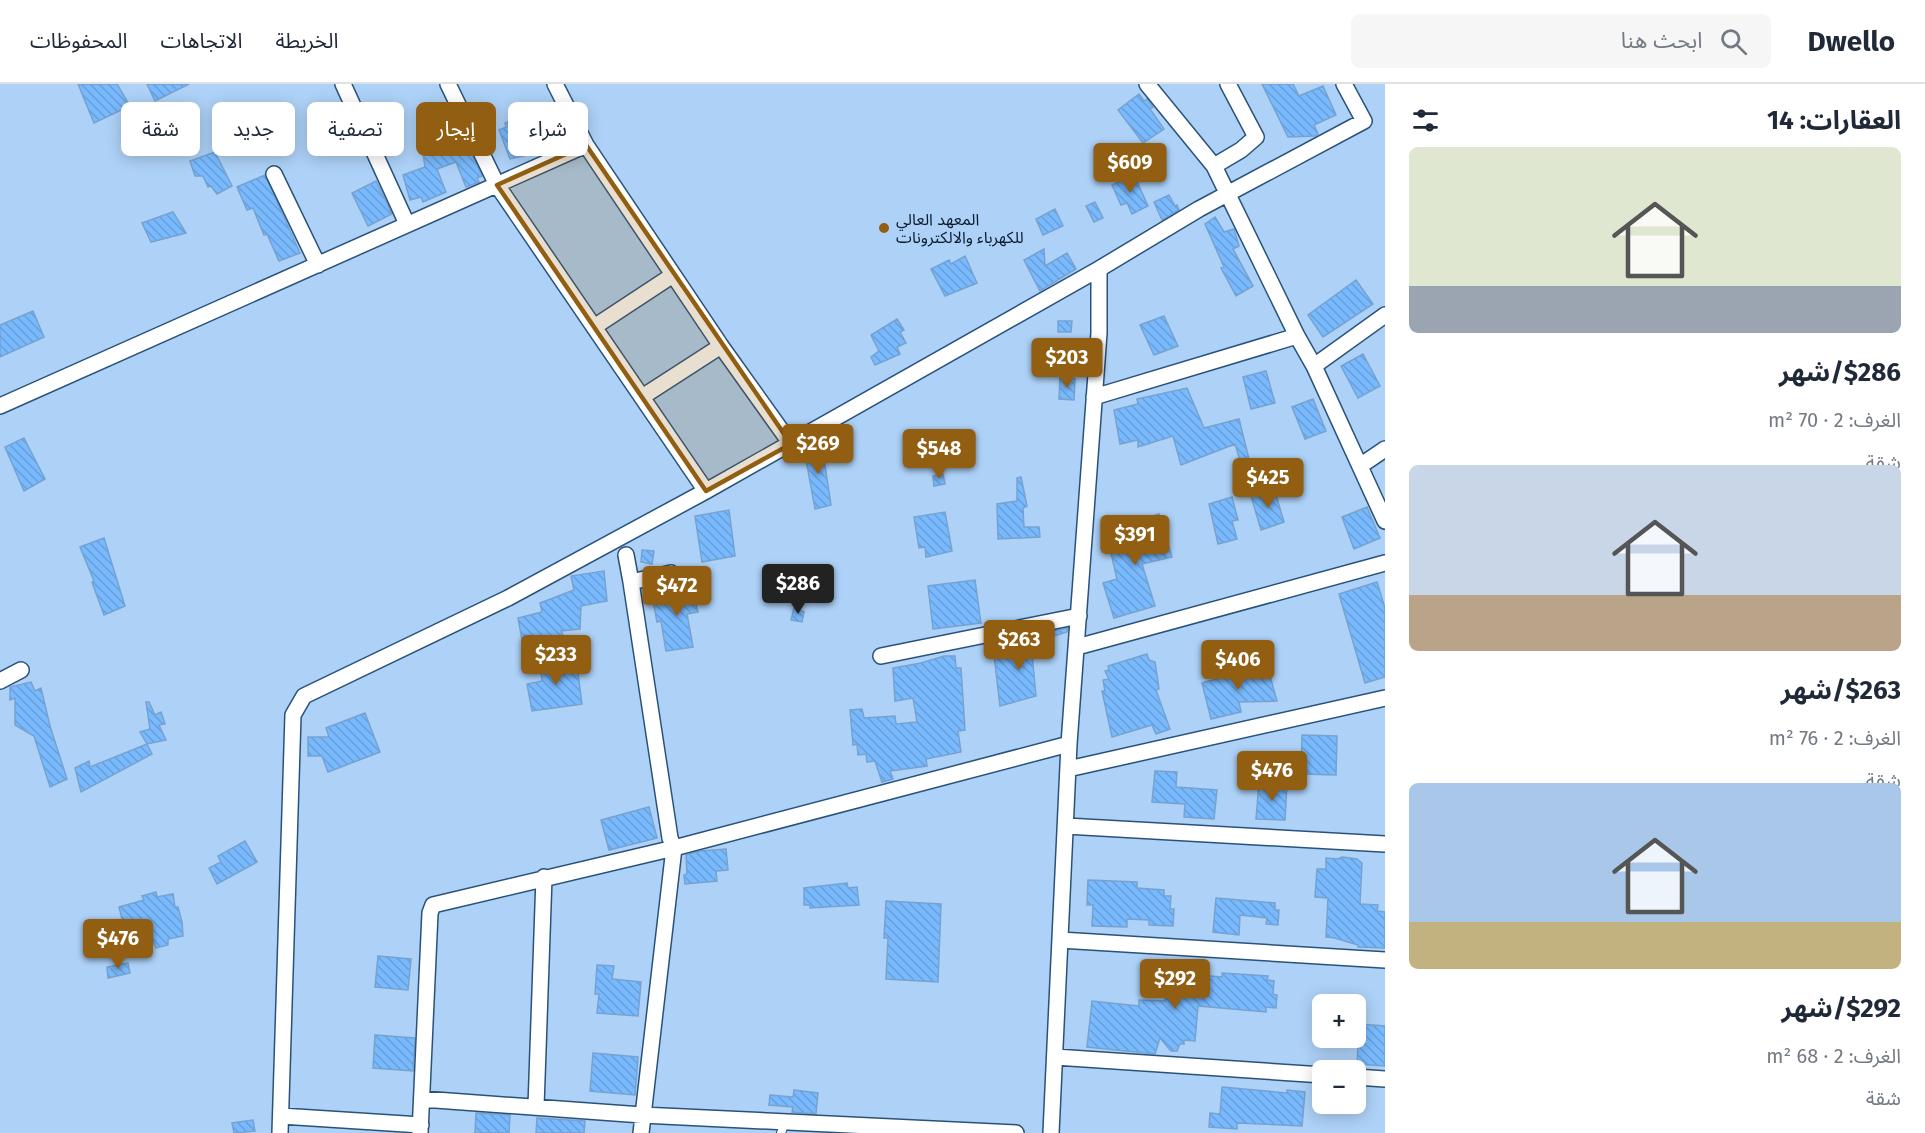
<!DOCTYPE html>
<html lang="ar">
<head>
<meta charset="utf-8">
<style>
  body { margin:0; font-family:"Fira Sans","Noto Sans Arabic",sans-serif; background:#f6f6f7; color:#1f2937; direction:rtl; height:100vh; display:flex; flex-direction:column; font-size:22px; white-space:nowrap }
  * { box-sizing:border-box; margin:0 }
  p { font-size:20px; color:#747a83 }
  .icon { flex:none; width:33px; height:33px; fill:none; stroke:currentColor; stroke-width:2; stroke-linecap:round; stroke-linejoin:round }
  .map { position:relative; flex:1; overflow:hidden; direction:ltr }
  .drawer { display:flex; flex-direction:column; background:#fff; width:540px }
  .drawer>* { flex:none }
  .hud { position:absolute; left:18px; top:18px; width:570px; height:54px; direction:rtl; display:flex; gap:12px }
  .tools { position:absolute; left:1312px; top:910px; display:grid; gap:12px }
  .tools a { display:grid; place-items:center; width:54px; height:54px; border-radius:9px; background:#fff; box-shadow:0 3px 15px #0003; font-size:30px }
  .price { position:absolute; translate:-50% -51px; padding:0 14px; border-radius:6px; background:#925f12; color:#fff; font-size:20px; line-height:39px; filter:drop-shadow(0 2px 3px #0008) }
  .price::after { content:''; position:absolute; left:50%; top:36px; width:18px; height:14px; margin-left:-9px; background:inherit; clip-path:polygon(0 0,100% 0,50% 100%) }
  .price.current { background:#222; color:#fff }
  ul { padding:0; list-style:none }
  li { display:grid; align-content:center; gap:12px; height:318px; padding:0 24px }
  li span { display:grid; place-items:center; height:186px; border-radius:9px; color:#555 }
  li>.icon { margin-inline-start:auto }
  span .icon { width:108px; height:108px; fill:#fffc; stroke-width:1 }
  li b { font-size:26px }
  h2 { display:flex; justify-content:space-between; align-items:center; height:72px; padding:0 24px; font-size:26px }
  .chip { padding:0 21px; border-radius:9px; background:#fff; box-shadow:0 3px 15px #0003; font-size:21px; line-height:54px }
  .chip.current { background:#925f12; color:#fff }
  header { display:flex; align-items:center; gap:36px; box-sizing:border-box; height:84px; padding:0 30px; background:#fff; border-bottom:2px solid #e0e1e3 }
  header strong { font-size:28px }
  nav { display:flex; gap:33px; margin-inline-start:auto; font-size:21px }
  .search { width:420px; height:54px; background:#f6f6f7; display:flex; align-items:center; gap:15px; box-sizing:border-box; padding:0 21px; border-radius:9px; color:#747a83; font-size:22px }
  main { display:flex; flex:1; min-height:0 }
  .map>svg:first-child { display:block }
  .building { fill:url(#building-back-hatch); stroke:#76a2d0; stroke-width:1.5 }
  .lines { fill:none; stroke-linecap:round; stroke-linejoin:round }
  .lane-casing { stroke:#29527b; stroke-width:10 }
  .street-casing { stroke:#29527b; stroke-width:18 }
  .lane { stroke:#fff; stroke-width:8 }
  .street { stroke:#fff; stroke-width:15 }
  .marked { fill:#925f12; fill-opacity:0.2; stroke:#925f12; stroke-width:4.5; stroke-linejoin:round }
  .poi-dot { fill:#925f12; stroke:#add1f7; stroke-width:2 }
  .labels { text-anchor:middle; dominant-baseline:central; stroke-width:4.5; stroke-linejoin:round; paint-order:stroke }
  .poi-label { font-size:16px; fill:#0a1b2c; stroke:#add1f7; text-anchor:start }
</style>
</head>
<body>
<header>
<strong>Dwello</strong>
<div class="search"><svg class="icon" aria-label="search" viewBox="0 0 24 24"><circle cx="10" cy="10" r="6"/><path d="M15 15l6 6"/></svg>ابحث هنا</div>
<nav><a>الخريطة</a><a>الاتجاهات</a><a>المحفوظات</a></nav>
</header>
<main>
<section class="drawer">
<h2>العقارات: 14<svg class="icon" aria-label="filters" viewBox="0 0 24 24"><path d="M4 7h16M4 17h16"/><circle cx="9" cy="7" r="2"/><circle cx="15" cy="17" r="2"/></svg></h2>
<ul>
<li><span style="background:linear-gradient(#dfe7d0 75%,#9aa5b1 0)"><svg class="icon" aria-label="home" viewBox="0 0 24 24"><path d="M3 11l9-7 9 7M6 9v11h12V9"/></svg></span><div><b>$286/شهر</b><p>الغرف: 2 · 70 m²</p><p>شقة</p></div></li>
<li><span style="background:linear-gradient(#c9d6e8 70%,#b9a48a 0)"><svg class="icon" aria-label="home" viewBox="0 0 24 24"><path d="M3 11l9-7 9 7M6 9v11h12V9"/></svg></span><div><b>$263/شهر</b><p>الغرف: 2 · 76 m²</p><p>شقة</p></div></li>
<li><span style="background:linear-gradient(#a9c7e8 75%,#c2b280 0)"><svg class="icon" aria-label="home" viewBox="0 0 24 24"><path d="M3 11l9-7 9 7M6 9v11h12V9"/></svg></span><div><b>$292/شهر</b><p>الغرف: 2 · 68 m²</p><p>شقة</p></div></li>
</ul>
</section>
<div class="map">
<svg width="1385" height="1049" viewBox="0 0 1385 1049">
  <defs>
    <pattern id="building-back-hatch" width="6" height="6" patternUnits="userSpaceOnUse" patternTransform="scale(1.5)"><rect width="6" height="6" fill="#79bafe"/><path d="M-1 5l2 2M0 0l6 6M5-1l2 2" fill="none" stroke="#679fda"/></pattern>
  </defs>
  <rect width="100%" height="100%" fill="#add1f7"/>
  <!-- building -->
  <path class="building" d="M 78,0 L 117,0 L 130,22 L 94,39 Z
    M 147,0 L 189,0 L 155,17 Z
    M 1262,0 L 1293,0 L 1299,12 L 1323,2 L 1336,31 L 1314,41 L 1318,50 L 1315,52 L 1288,53 Z
    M 1139,10 L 1144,17 L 1147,15 L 1153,23 L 1150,25 L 1164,45 L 1143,59 L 1118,26 Z
    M 519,34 L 526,55 L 547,51 L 549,55 L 522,67 L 524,72 L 510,75 L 499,46 L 506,43 L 505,39 Z
    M 463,52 L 482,92 L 477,94 L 479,98 L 466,103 L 456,78 L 437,85 L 446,108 L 423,118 L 421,113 L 410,116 L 403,91 L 425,83 L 423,70 L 445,68 L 443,63 Z
    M 215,68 L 232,102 L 217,110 L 211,102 L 208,103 L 203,92 L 195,92 L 190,77 Z
    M 265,91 L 300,169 L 279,177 L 267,150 L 264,151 L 253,124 L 247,126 L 237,103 Z
    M 1134,91 L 1148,122 L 1132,130 L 1127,119 L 1121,121 L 1112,101 Z
    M 376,97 L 392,130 L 368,142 L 352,109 Z
    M 1169,111 L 1175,122 L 1177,121 L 1179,126 L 1162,136 L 1154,118 Z
    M 1095,118 L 1103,134 L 1094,138 L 1086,122 Z
    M 1055,125 L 1063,142 L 1043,151 L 1036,135 Z
    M 173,128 L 186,149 L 151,158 L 142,139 Z
    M 1215,133 L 1224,148 L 1234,145 L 1239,162 L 1233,165 L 1253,202 L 1236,212 L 1221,184 L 1224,183 L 1205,140 Z
    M 1044,165 L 1045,182 L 1067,169 L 1076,185 L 1040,207 L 1024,176 Z
    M 965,172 L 977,199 L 945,212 L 931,185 L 949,176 L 951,180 Z
    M 1356,196 L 1373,220 L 1323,253 L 1308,231 Z
    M 33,227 L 44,253 L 0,273 L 0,241 Z
    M 1164,232 L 1178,262 L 1154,271 L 1140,241 Z
    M 897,235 L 904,246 L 900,248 L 906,259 L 897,263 L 900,270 L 875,281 L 871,273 L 879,267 L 871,251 Z
    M 1058,237 L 1072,237 L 1071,248 L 1058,248 Z
    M 1363,270 L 1380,302 L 1358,314 L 1341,282 Z
    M 1266,287 L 1275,319 L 1251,325 L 1243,293 Z
    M 1060,294 L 1075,295 L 1074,316 L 1059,315 Z
    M 1187,304 L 1204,344 L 1239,335 L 1252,387 L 1244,389 L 1235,360 L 1181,381 L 1173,352 L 1138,363 L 1138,356 L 1120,360 L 1114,326 L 1138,320 L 1137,315 Z
    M 1313,315 L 1326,347 L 1305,355 L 1292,323 Z
    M 24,354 L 45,395 L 24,407 L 5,363 Z
    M 817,355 L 821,355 L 831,421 L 815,425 L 804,365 L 812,364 L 811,359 Z
    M 943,390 L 945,400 L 934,402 L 933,392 Z
    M 1021,393 L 1027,422 L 1023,424 L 1024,443 L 1039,443 L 1040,453 L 998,455 L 997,420 L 1017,417 L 1017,394 Z
    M 1274,404 L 1284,438 L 1261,446 L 1251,412 Z
    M 1232,413 L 1238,436 L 1232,437 L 1237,455 L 1218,460 L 1209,420 Z
    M 1367,423 L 1380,454 L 1354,465 L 1342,433 Z
    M 729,426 L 735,472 L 702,478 L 695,432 Z
    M 945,428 L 952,467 L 926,473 L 925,463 L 919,464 L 914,433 Z
    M 1159,430 L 1172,473 L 1142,480 L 1155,522 L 1114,534 L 1103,499 L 1117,495 L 1108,456 L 1115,457 L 1114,451 L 1148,439 L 1153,432 Z
    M 104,454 L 125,522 L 104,531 L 92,498 L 94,497 L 80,463 Z
    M 642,466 L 654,467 L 652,480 L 641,478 Z
    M 604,487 L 607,517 L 581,522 L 580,545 L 561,547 L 563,551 L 522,556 L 518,534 L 542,528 L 540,519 L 574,506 L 571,492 Z
    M 975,496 L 981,539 L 933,545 L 928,502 Z
    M 1377,498 L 1385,524 L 1385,593 L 1365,599 L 1339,510 Z
    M 691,500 L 698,528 L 687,530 L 693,563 L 666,567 L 661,537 L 657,538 L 653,517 L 672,512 L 672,504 Z
    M 794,524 L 804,528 L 802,538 L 791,536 Z
    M 1068,544 L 1067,548 L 1031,559 L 1036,612 L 1000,622 L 994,572 L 1022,568 L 1020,554 Z
    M 1147,570 L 1149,576 L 1155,578 L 1159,605 L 1156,606 L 1170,645 L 1156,650 L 1152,641 L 1112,653 L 1102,607 L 1105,607 L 1103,596 L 1109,595 L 1105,587 L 1109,586 L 1108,582 Z
    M 944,572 L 955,572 L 956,584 L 961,584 L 965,646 L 958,647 L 961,668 L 926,675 L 927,682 L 890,687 L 893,695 L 882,698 L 875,677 L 867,678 L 866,670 L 858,671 L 857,660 L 853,661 L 850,626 L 862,625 L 864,634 L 895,632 L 896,640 L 917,638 L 913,614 L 895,617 L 893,584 L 921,579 Z
    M 576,573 L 582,620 L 532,627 L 527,600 L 542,597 L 540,578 L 563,575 L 563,577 Z
    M 1267,581 L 1277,617 L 1239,618 L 1241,628 L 1211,635 L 1202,599 Z
    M 31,598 L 35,607 L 41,604 L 50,642 L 67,695 L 50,703 L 34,652 L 15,641 L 15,614 L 10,616 L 10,603 Z
    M 146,618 L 149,618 L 155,631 L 161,628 L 165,640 L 159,641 L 166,656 L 147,660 L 140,648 L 150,645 Z
    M 365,629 L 380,668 L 328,688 L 322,672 L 308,672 L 308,653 L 329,653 L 326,644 Z
    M 1302,651 L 1337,652 L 1336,691 L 1301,690 Z
    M 147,660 L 152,670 L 81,708 L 75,684 L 89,677 L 90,683 Z
    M 1155,687 L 1177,688 L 1176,703 L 1217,706 L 1214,735 L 1184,733 L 1185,720 L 1152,718 Z
    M 1259,699 L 1287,700 L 1285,736 L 1256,735 Z
    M 649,723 L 657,754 L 609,766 L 601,736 Z
    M 245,757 L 257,778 L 217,800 L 209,784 L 221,778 L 218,772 Z
    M 726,765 L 728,786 L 716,787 L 717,797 L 685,800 L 684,791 L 687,790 L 686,771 L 700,767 Z
    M 1342,773 L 1357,775 L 1362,779 L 1360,820 L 1378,821 L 1377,827 L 1385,828 L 1385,864 L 1358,863 L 1358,861 L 1335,854 L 1326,853 L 1328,814 L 1315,813 L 1317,785 L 1326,785 L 1326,774 L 1338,775 Z
    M 1088,796 L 1137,798 L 1137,804 L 1164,806 L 1164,812 L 1171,812 L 1170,825 L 1174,825 L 1173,842 L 1149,841 L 1149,836 L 1127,835 L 1127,843 L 1092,842 L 1093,821 L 1087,821 Z
    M 847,799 L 848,804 L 857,803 L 859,821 L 810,824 L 810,821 L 804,821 L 804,804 Z
    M 156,808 L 157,813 L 173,810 L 175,823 L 178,823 L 182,838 L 183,852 L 168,855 L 168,861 L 156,864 L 153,858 L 129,863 L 119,823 L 144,816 L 142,812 Z
    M 1216,814 L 1275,819 L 1275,826 L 1279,826 L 1278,841 L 1266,840 L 1267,834 L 1240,831 L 1239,851 L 1213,848 Z
    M 886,817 L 941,820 L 938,898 L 886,895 L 888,854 L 884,854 Z
    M 378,872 L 411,875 L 408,906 L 375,903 Z
    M 128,879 L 130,889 L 108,894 L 107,883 Z
    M 1169,880 L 1189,883 L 1191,889 L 1199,889 L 1199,891 L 1222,893 L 1222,889 L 1268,892 L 1267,896 L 1274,897 L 1273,910 L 1277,911 L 1276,924 L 1266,923 L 1266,928 L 1198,922 L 1195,957 L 1184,956 L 1184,960 L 1180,960 L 1177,967 L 1171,967 L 1160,954 L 1155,970 L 1087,963 L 1092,917 L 1139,922 L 1139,916 L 1165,917 Z
    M 597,881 L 614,882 L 612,895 L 641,898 L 638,932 L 597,929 L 599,910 L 595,910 Z
    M 1359,940 L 1385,942 L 1385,982 L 1357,980 Z
    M 375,951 L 415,954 L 413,987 L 373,984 Z
    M 593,969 L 638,973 L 635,1011 L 590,1007 Z
    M 1222,1003 L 1287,1009 L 1287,1006 L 1305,1008 L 1302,1042 L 1237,1039 L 1237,1045 L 1209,1043 L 1210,1029 L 1220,1030 Z
    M 794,1006 L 818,1009 L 816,1030 L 792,1028 L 793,1023 L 769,1021 L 770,1011 L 793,1013 Z
    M 476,1029 L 510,1031 L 509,1049 L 475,1049 Z
    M 537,1034 L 585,1037 L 584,1049 L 536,1049 Z
    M 253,1036 L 255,1047 L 234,1049 L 232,1039 Z"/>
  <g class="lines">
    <!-- lane casing -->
    <g class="lane-casing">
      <path id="lane" d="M 781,1049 L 785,1038"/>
    </g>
    <!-- street casing -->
    <g class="street-casing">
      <path id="street" d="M 343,0 L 407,140
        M 448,0 L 497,101 L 706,407
        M 555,0 L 586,61 L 721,262 L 791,360
        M 1147,0 L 1214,82 L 1297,252 L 1314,282 L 1385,437
        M 1214,82 L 1241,66 L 1256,53 L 1228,0
        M 274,90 L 318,181
        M 594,243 L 673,191
        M 1314,282 L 1385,231
        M 642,313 L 721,262
        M 1094,313 L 1297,252
        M 0,322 L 586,61
        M 1360,382 L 1385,365
        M 626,471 L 631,498
        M 1077,563 L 1385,479
        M 881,572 L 1079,532
        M 0,597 L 21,586
        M 1068,685 L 1385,614
        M 1066,742 L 1385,760
        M 1060,856 L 1385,876
        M 1055,973 L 1323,991
        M 1356,993 L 1385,995
        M 422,1015 L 642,1031 L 1016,1049
        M 536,1023 L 544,793
        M 281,1032 L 421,1041
        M 280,1049 L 293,631 L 304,612 L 508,514 L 706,407 L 1099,185 L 1199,125 L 1364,37 L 1344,0
        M 420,1049 L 430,829 L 433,821 L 674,764 L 1069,660
        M 641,1049 L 674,764 L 670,754 L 631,498 L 671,489
        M 1051,1049 L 1069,660 L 1099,249 L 1099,185"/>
    </g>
    <!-- lane -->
    <use href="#lane" class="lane"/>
    <!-- street -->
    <use href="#street" class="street"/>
  </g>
  <!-- marked area -->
  <path class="marked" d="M 586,61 L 791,360 L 706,407 L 497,101 Z"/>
  <!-- markers -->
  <circle class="poi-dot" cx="884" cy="144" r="6"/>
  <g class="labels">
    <!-- poi labels -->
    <g class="poi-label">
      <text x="896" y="135">المعهد العالي<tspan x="896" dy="18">للكهرباء والالكترونات</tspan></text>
    </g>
  </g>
</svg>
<div class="tools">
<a>+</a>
<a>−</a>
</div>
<b class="price" style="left:1130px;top:110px">$609</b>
<b class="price" style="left:1067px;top:305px">$203</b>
<b class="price" style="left:818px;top:391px">$269</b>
<b class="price" style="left:939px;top:396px">$548</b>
<b class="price" style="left:1268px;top:425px">$425</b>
<b class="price" style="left:1135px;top:482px">$391</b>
<b class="price current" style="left:798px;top:531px">$286</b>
<b class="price" style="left:677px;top:533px">$472</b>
<b class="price" style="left:1019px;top:587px">$263</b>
<b class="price" style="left:556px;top:602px">$233</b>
<b class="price" style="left:1238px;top:607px">$406</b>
<b class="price" style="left:1272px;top:718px">$476</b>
<b class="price" style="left:118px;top:886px">$476</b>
<b class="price" style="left:1175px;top:926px">$292</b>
<div class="hud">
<a class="chip">شراء</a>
<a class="chip current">إيجار</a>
<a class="chip">تصفية</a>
<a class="chip">جديد</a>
<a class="chip">شقة</a>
</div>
</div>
</main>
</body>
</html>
